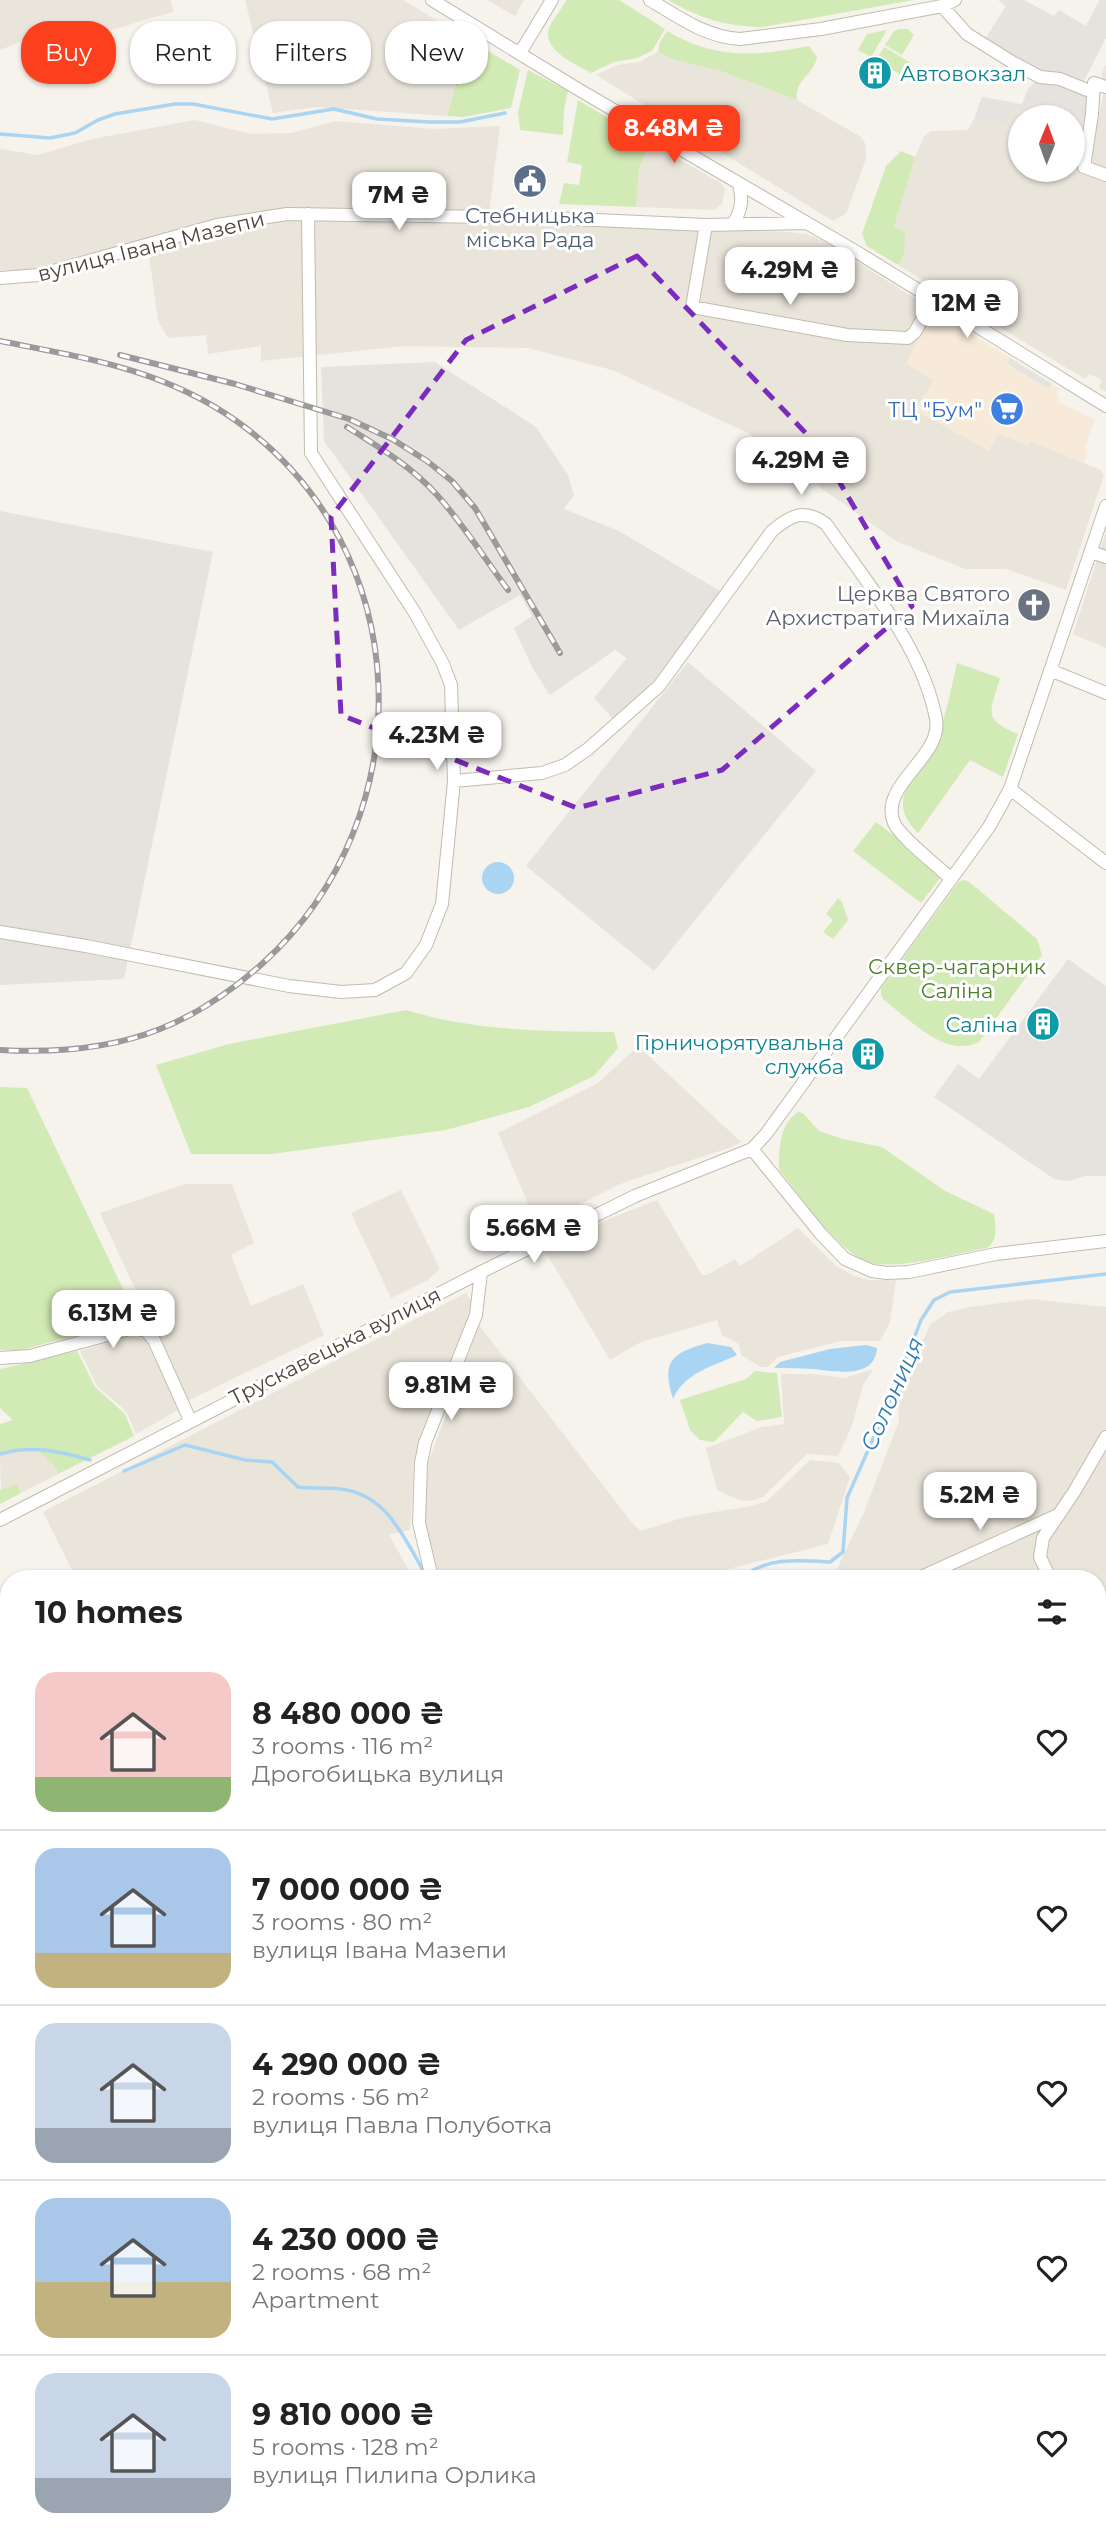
<!DOCTYPE html>
<html lang="en">
<head>
<meta charset="utf-8">
<style>
  body { margin:0; font-family:Montserrat,sans-serif; background:#f2f2f2; color:#222; height:100vh; display:flex; flex-direction:column; font-size:26px; white-space:nowrap }
  * { box-sizing:border-box; margin:0 }
  p { font-size:23px; color:#767676 }
  .icon { flex:none; width:38px; height:38px; fill:none; stroke:currentColor; stroke-width:2; stroke-linecap:round; stroke-linejoin:round }
  .map { position:relative; flex:1; overflow:hidden }
  .panel { position:absolute; left:0px; top:1570px; width:1106px; height:975px; display:flex; flex-direction:column; background:#fff; border-radius:28px 28px 0 0; box-shadow:0 2px 5px #0004 }
  .panel>* { flex:none }
  .banner { position:absolute; left:21px; top:21px; width:700px; height:63px; display:flex; gap:14px }
  .needle { width:46px; rotate:1deg }
  .tools { position:absolute; left:1008px; top:105px; display:grid; gap:14px }
  .tools a { display:grid; place-items:center; width:77px; height:77px; border-radius:50%; background:#fff; box-shadow:0 2px 5px #0004; font-size:35px }
  .price { position:absolute; translate:-50% -60px; padding:0 16px; border-radius:14px; background:#fff; color:#222; font-size:23px; line-height:46px; filter:drop-shadow(0 2px 4px #0008) }
  .price::after { content:''; position:absolute; left:50%; top:42px; width:21px; height:16px; margin-left:-10px; background:inherit; clip-path:polygon(0 0,100% 0,50% 100%) }
  .price.selected { background:#fc3f1d; color:#fff }
  ul { padding:0; list-style:none }
  li { display:flex; align-items:center; gap:21px; height:175px; padding:0 35px }
  li+li { border-top:2px solid #e0e0e0 }
  li span { display:grid; place-items:center; flex:none; width:196px; height:140px; border-radius:21px; color:#555 }
  li>.icon { margin-inline-start:auto }
  span .icon { width:84px; height:84px; fill:#fffc; stroke-width:1 }
  li b { font-size:30px }
  h2 { display:flex; justify-content:space-between; align-items:center; height:84px; padding:0 35px; font-size:30px }
  .pill { padding:0 24px; border-radius:28px; background:#fff; box-shadow:0 2px 5px #0004; font-size:24px; line-height:63px }
  .pill.selected { background:#fc3f1d; color:#fff }
  .map>svg:first-child { display:block }
  .residential { fill:#eae5da; fill-rule:evenodd }
  .commercial { fill:#f7ead8 }
  .industrial { fill:#e6e2dd }
  .green { fill:#d2eab5 }
  .parking { fill:#e5e3e0 }
  .water { fill:#a9d4f2 }
  .lines { fill:none; stroke-linecap:round; stroke-linejoin:round }
  .stream { stroke:#a9d4f2; stroke-width:3.5 }
  .minor-casing { stroke:#c2bbae; stroke-width:14 }
  .minor { stroke:#fff; stroke-width:12 }
  .rail-casing { stroke:#9a9a9a; stroke-width:6 }
  .rail { stroke:#fff; stroke-width:3.5; stroke-dasharray:10; stroke-linecap:butt }
  .marked { fill:none; stroke:#7b2cbf; stroke-width:5; stroke-dasharray:14 9; stroke-linejoin:round }
  .labels { text-anchor:middle; dominant-baseline:central; stroke-width:6; stroke-linejoin:round; paint-order:stroke }
  .culture-label { font-size:21px; fill:#0d838f; stroke:#fff; text-anchor:end }
  .service-label { font-size:21px; fill:#4e5e75; stroke:#fff }
  .street-label { font-size:21px; fill:#4b4439; stroke:#fff }
  .shop-label { font-size:21px; fill:#366cbe; stroke:#fff; text-anchor:end }
  .worship-label { font-size:21px; fill:#5b616d; stroke:#fff; text-anchor:end }
  .park-label { font-size:21px; fill:#4a7f2a; stroke:#fff }
  .water-label { font-size:23px; font-style:italic; fill:#2e7ab2; stroke:#fff }
</style>
</head>
<body>
<div class="map">
<svg width="1106" height="2543" viewBox="0 0 1106 2543">
  <rect width="100%" height="100%" fill="#f6f3ec"/>
  <!-- residential -->
  <path class="residential" d="M 0,0 L 171,0 L 173,12 L 56,46 L 49,30 L 0,50 Z
    M 245,0 L 403,0 L 468,39 L 447,116 L 316,107 L 273,113 Z
    M 487,0 L 524,0 L 515,16 Z
    M 658,52 L 675,60 L 721,71 L 797,100 L 861,137 L 865,143 L 866,159 L 846,214 L 833,221 L 596,75 L 617,65 L 639,62 Z
    M 1106,65 L 1106,392 L 1099,388 L 1102,380 L 1090,374 L 1085,379 L 898,265 L 904,255 L 894,227 L 914,159 L 924,136 L 931,131 L 968,130 L 974,119 L 1007,124 L 1013,109 L 1098,119 L 1104,91 L 1105,81 L 1101,74 ZM 1020,117 L 1073,117 L 1073,170 L 1020,170 Z
    M 195,120 L 251,134 L 291,133 L 336,121 L 434,129 L 500,126 L 488,222 L 790,232 L 807,234 L 829,244 L 933,310 L 934,379 L 916,410 L 988,450 L 998,434 L 1028,445 L 1031,441 L 1101,470 L 1104,475 L 1066,590 L 1006,569 L 965,569 L 896,541 L 821,488 L 792,461 L 748,433 L 612,370 L 528,348 L 405,346 L 261,361 L 261,346 L 208,354 L 206,335 L 168,338 L 158,321 L 149,255 L 140,241 L 36,271 L 0,270 L 0,149 L 38,155 L 92,139 Z
    M 650,143 L 721,183 L 725,189 L 722,204 L 715,210 L 636,207 L 639,169 Z
    M 1106,531 L 1106,648 L 1073,634 Z
    M 638,1046 L 741,1142 L 732,1147 L 625,1182 L 537,1225 L 498,1133 L 598,1083 Z
    M 185,1184 L 232,1184 L 254,1243 L 231,1255 L 251,1306 L 303,1284 L 324,1335 L 187,1401 L 100,1213 Z
    M 401,1190 L 440,1269 L 428,1280 L 391,1298 L 351,1213 Z
    M 657,1200 L 702,1275 L 707,1275 L 735,1259 L 740,1266 L 798,1228 L 835,1265 L 852,1275 L 868,1280 L 896,1280 L 890,1322 L 880,1341 L 841,1341 L 778,1357 L 768,1367 L 761,1367 L 741,1355 L 739,1344 L 722,1335 L 717,1320 L 641,1342 L 610,1360 L 545,1251 L 609,1219 Z
    M 466,1293 L 472,1302 L 472,1314 L 426,1427 L 414,1462 L 410,1530 L 389,1535 L 412,1576 L 423,1576 L 423,1578 L 76,1578 L 43,1512 Z
    M 1032,1299 L 1106,1307 L 1106,2143 L 1097,2135 L 1097,1578 L 754,1578 L 757,1576 L 836,1571 L 864,1512 L 899,1421 L 898,1395 L 930,1325 L 948,1312 L 970,1307 Z
    M 479,1325 L 633,1524 L 641,1531 L 685,1517 L 751,1506 L 766,1502 L 810,1460 L 839,1463 L 850,1477 L 828,1544 L 692,1578 L 525,1578 L 516,1575 L 484,1578 L 441,1578 L 424,1532 L 428,1463 Z
    M 133,1335 L 148,1341 L 180,1409 L 136,1434 L 126,1411 L 97,1386 L 80,1351 Z
    M 873,1369 L 863,1385 L 852,1426 L 838,1456 L 807,1454 L 763,1497 L 750,1501 L 739,1500 L 717,1490 L 706,1448 L 762,1427 L 784,1424 L 781,1374 L 813,1374 L 845,1378 Z
    M 36,1448 L 53,1464 L 58,1474 L 21,1493 L 17,1484 L 1,1492 L 0,1454 Z"/>
  <!-- commercial -->
  <path class="commercial" d="M 933,310 L 1060,389 L 1056,396 L 1060,398 L 1058,402 L 1095,420 L 1085,447 L 1087,455 L 1083,463 L 1031,441 L 1028,445 L 998,434 L 989,450 L 916,411 L 933,380 L 906,363 Z"/>
  <!-- industrial -->
  <path class="industrial" d="M 998,0 L 1024,0 L 1054,16 L 1059,10 L 1086,26 L 1097,4 L 1100,0 L 1106,0 L 1106,38 L 1083,83 L 1091,95 L 1088,118 L 1013,109 L 1007,124 L 974,119 L 982,97 L 1022,104 L 1028,89 L 1042,75 L 985,39 L 1006,6 Z
    M 435,362 L 536,427 L 568,475 L 574,495 L 564,509 L 619,531 L 720,591 L 654,681 L 615,721 L 594,698 L 627,658 L 615,650 L 550,695 L 533,669 L 514,628 L 532,616 L 520,595 L 459,630 L 324,441 L 321,367 Z
    M 0,511 L 213,552 L 124,979 L 0,985 Z
    M 688,662 L 816,771 L 654,971 L 526,866 Z
    M 1068,959 L 1106,986 L 1106,1176 L 1086,1176 L 1069,1181 L 1054,1179 L 934,1097 L 958,1064 L 979,1079 Z
    M 0,1711 L 9,1727 L 9,1916 L 0,1915 Z"/>
  <!-- green -->
  <path class="green" d="M 567,0 L 619,0 L 665,29 L 652,51 L 637,58 L 614,62 L 591,73 C 577,65 541,50 549,28 C 553,19 561,9 567,0 Z
    M 668,0 L 914,0 L 763,27 C 727,27 699,18 668,0 Z
    M 899,29 L 908,29 L 914,35 L 902,55 L 885,45 L 894,31 Z
    M 887,30 L 871,57 L 858,50 L 867,34 Z
    M 667,31 C 716,60 756,56 809,46 L 817,57 C 814,75 794,80 797,100 L 721,71 L 675,60 L 658,52 L 660,42 Z
    M 468,39 L 520,70 L 511,108 L 463,117 L 447,116 Z
    M 884,47 L 911,63 L 903,76 L 876,61 Z
    M 528,70 L 568,91 L 564,110 L 563,135 L 520,130 L 518,112 Z
    M 578,100 L 650,143 L 639,169 L 636,207 L 559,204 L 564,183 L 579,185 L 582,165 L 567,162 Z
    M 901,151 L 915,157 L 894,227 L 905,232 L 904,255 L 898,265 L 867,246 L 862,234 L 886,166 Z
    M 957,663 L 1000,678 C 991,711 981,719 1018,734 L 1003,777 L 970,760 L 918,833 C 878,795 929,765 941,727 C 948,706 952,684 957,663 Z
    M 876,822 L 944,873 L 921,903 L 853,851 Z
    M 963,880 L 968,881 L 1037,939 L 1042,955 L 979,1042 C 945,1059 910,1019 884,1000 L 881,995 L 881,988 L 958,883 Z
    M 838,898 L 842,902 L 848,920 L 833,939 L 823,932 L 833,920 L 826,914 Z
    M 406,1010 C 474,1031 543,1031 614,1032 L 618,1048 L 594,1076 L 529,1107 L 446,1130 L 272,1154 L 191,1154 L 156,1065 L 229,1044 Z
    M 0,1087 L 27,1088 L 135,1314 L 130,1321 L 21,1350 L 0,1350 Z
    M 798,1112 L 803,1113 L 819,1131 L 843,1139 L 882,1147 L 945,1191 L 994,1214 C 995,1226 999,1240 987,1248 C 958,1253 897,1271 869,1262 C 836,1251 802,1197 779,1170 C 779,1149 779,1125 798,1112 Z
    M 77,1351 L 95,1387 L 125,1414 L 134,1436 L 58,1474 L 53,1464 L 36,1449 L 0,1454 L 0,1424 L 13,1420 L 0,1408 L 0,1369 Z
    M 755,1371 L 777,1373 L 782,1417 L 757,1421 L 743,1412 L 714,1442 L 700,1440 L 690,1430 L 680,1400 L 746,1379 Z
    M 17,1484 L 21,1493 L 0,1504 L 0,1490 Z
    M 9,1805 L 9,1831 L 0,1833 L 0,1811 Z
    M 1097,2135 L 1106,2143 L 1106,2150 L 1097,2158 L 1106,2169 L 1106,2543 L 463,2543 L 459,2536 L 1097,2536 Z"/>
  <!-- parking -->
  <path class="parking" d="M 1010,358 L 1051,383 L 1048,389 L 1007,363 Z"/>
  <!-- water -->
  <path class="water" d="M482 878a16 16 0 1 1 32 0a16 16 0 1 1-32 0Z
    M 707,1343 L 731,1347 L 737,1355 C 712,1367 685,1372 673,1399 C 661,1361 672,1353 707,1343 Z
    M 866,1345 L 877,1348 C 875,1380 835,1371 813,1369 C 800,1368 787,1368 774,1368 L 780,1362 L 830,1349 Z"/>
  <g class="lines">
    <!-- stream -->
    <path class="stream" d="M 0,134 L 50,138 L 75,133 L 98,120 L 115,114 L 175,104 L 193,104 L 272,119 L 334,109 L 377,119 L 429,122 L 460,122 L 505,113
      M 0,1454 C 32,1445 59,1451 90,1460
      M 124,1471 L 185,1445 L 245,1460 L 272,1462 L 298,1487 C 314,1489 331,1487 347,1490 C 389,1498 406,1542 426,1575
      M 741,1578 C 767,1557 798,1560 830,1562 L 843,1552 L 847,1498 L 892,1396 L 921,1320 L 934,1300 L 950,1292 L 1106,1274
      M 0,1937 L 9,1942"/>
    <!-- minor casing -->
    <g class="minor-casing">
      <path id="minor" d="M 432,0 L 576,88 L 860,254 L 1106,406
        M 650,0 C 679,17 705,37 740,39 L 821,29 L 942,6 L 955,0
        M 942,6 L 967,34 L 1012,62 L 1040,77 L 1060,79 L 1087,90 L 1093,90
        M 520,53 L 552,0
        M 1106,87 L 1094,83 L 1092,114 L 1084,167 L 1106,175
        M 733,224 C 742,209 743,200 739,184
        M 706,225 L 692,307 L 847,335 L 908,338 L 915,332 L 933,300
        M 0,278 L 39,275 L 217,225 L 287,214 L 552,218 L 706,225 L 806,223
        M 1091,552 L 1106,557
        M 1050,670 L 1106,693
        M 454,781 L 542,773 L 565,765 L 588,749 L 659,686 L 772,531 C 791,515 804,508 826,524 C 866,582 923,648 936,719 C 943,757 878,785 894,823 C 901,838 938,866 951,879
        M 1010,789 L 1106,863
        M 0,932 L 86,946 L 289,986 L 341,992 L 375,990 L 406,973 L 426,945 L 442,904 L 448,843 L 454,781 L 451,685 L 443,664 L 415,613 L 311,453 L 308,214
        M 752,1149 L 821,1234 L 845,1259 L 872,1271 L 887,1273 L 909,1272 L 996,1254 L 1106,1241
        M 0,1358 L 30,1356 L 133,1328 L 146,1331 L 154,1340 L 190,1420
        M 0,1520 L 481,1272 L 635,1196 L 752,1149 L 766,1134 L 989,827 L 1010,789 L 1106,506
        M 432,1578 L 419,1523 L 421,1463 L 425,1443 L 476,1315 L 481,1272
        M 919,1578 L 1058,1515
        M 1050,1578 L 1040,1557 L 1043,1538 L 1074,1492 L 1106,1437
        M 1097,1656 L 1106,1670
        M 0,1699 L 9,1714
        M 1097,1947 L 1106,1954
        M 496,2536 L 503,2543
        M 576,2543 L 581,2536"/>
    </g>
    <!-- minor -->
    <use href="#minor" class="minor"/>
    <!-- rail casing -->
    <g class="rail-casing">
      <path id="rail" d="M 0,341 C 85,358 162,369 235,420 C 418,548 425,816 263,963 C 233,990 198,1014 160,1029 C 110,1049 54,1053 0,1050
        M 120,355 L 235,384 L 349,419 L 392,439 L 427,461 L 452,481 L 475,508 L 560,653
        M 347,427 C 379,447 412,467 437,495 C 463,524 485,559 508,590"/>
    </g>
    <!-- rail -->
    <use href="#rail" class="rail"/>
  </g>
  <!-- marked area -->
  <path class="marked" d="M 637,256 L 819,447 L 912,606 L 722,770 L 577,808 L 341,715 L 331,517 L 466,340 Z"/>
  <!-- icons -->
  <defs>
    <g id="building-disc" transform="scale(1.75)"><circle r="9.5" fill="#0f9aa8" stroke="#fff"/><path d="M-4-6H4V6H1V3H-1V6H-4ZM-2.5-4.3h1.7v1.8h-1.7ZM.8-4.3h1.7v1.8H.8ZM-2.5-1h1.7V.8h-1.7ZM.8-1h1.7V.8H.8Z" fill="#fff"/></g>
    <g id="civic-disc" transform="scale(1.75)"><circle r="9.5" fill="#5c6f8a" stroke="#fff"/><path d="M-.6-6.5H3V-4.5H.6V-3L4-1V1h2V6H-6V1h2V-1L-.6-3ZM-1.2 2.5V6h2.4V2.5Z" fill="#fff"/></g>
    <g id="supermarket-disc" transform="scale(1.75)"><circle r="9.5" fill="#3f7fe0" stroke="#fff"/><path d="M-6-5.5h2.5l.6 2H6L4.5 2H-2.5L-4.4-4H-6ZM-1.5 3.2a1.3 1.3 0 1 0 .1 0ZM3 3.2a1.3 1.3 0 1 0 .1 0Z" fill="#fff"/></g>
    <g id="church-disc" transform="scale(1.75)"><circle r="9.5" fill="#6b7280" stroke="#fff"/><path d="M-1.2-6h2.4v3.5h3.3v2.4h-3.3V6h-2.4V-.1h-3.3v-2.4h3.3Z" fill="#fff"/></g>
  </defs>
  <g fill-rule="evenodd">
    <use href="#building-disc" x="875" y="73"/>
    <use href="#civic-disc" x="530" y="181"/>
    <use href="#supermarket-disc" x="1007" y="409"/>
    <use href="#church-disc" x="1034" y="605"/>
    <use href="#building-disc" x="1043" y="1024"/>
    <use href="#building-disc" x="868" y="1054"/>
  </g>
  <g class="labels">
    <!-- culture labels -->
    <g class="culture-label">
      <text x="900" y="73" text-anchor="start">Автовокзал</text>
      <text x="1018" y="1024">Саліна</text>
      <text x="844" y="1042">Гірничорятувальна<tspan x="844" dy="24">служба</tspan></text>
    </g>
    <!-- service labels -->
    <g class="service-label">
      <text x="530" y="215">Стебницька<tspan x="530" dy="24">міська Рада</tspan></text>
    </g>
    <!-- street labels -->
    <g class="street-label">
      <text transform="translate(151 246) rotate(-14)">вулиця Івана Мазепи</text>
      <text transform="translate(335 1346) rotate(-27)">Трускавецька вулиця</text>
    </g>
    <!-- shop labels -->
    <g class="shop-label">
      <text x="982" y="409">ТЦ "Бум"</text>
    </g>
    <!-- worship labels -->
    <g class="worship-label">
      <text x="1010" y="593">Церква Святого<tspan x="1010" dy="24">Архистратига Михаїла</tspan></text>
    </g>
    <!-- park labels -->
    <g class="park-label">
      <text x="957" y="966">Сквер-чагарник<tspan x="957" dy="24">Саліна</tspan></text>
    </g>
    <!-- water labels -->
    <g class="water-label">
      <text transform="translate(892 1394) rotate(-66)">Солониця</text>
    </g>
  </g>
</svg>
<div class="tools">
<a><svg class="needle" viewBox="-14 -14 28 28"><path d="M0-13l5 13h-10z" fill="#e53935"/><path d="M0 13l5-13h-10z" fill="#767676"/></svg></a>
</div>
<b class="price selected" style="left:674px;top:165px">8.48M ₴</b>
<b class="price" style="left:399px;top:232px">7M ₴</b>
<b class="price" style="left:790px;top:307px">4.29M ₴</b>
<b class="price" style="left:967px;top:340px">12M ₴</b>
<b class="price" style="left:801px;top:497px">4.29M ₴</b>
<b class="price" style="left:437px;top:772px">4.23M ₴</b>
<b class="price" style="left:534px;top:1265px">5.66M ₴</b>
<b class="price" style="left:113px;top:1350px">6.13M ₴</b>
<b class="price" style="left:451px;top:1422px">9.81M ₴</b>
<b class="price" style="left:980px;top:1532px">5.2M ₴</b>
<div class="banner">
<a class="pill selected">Buy</a>
<a class="pill">Rent</a>
<a class="pill">Filters</a>
<a class="pill">New</a>
</div>
<section class="panel">
<h2>10 homes<svg class="icon" aria-label="filters" viewBox="0 0 24 24"><path d="M4 7h16M4 17h16"/><circle cx="9" cy="7" r="2"/><circle cx="15" cy="17" r="2"/></svg></h2>
<ul>
<li><span style="background:linear-gradient(#f6c9c9 75%,#8fb573 0)"><svg class="icon" aria-label="home" viewBox="0 0 24 24"><path d="M3 11l9-7 9 7M6 9v11h12V9"/></svg></span><div><b>8 480 000 ₴</b><p>3 rooms · 116 m²</p><p>Дрогобицька вулиця</p></div><svg class="icon" aria-label="heart" viewBox="0 0 24 24"><path d="M12 20l-8-8c-3-5 5-10 8-4 3-6 11-1 8 4z"/></svg></li>
<li><span style="background:linear-gradient(#a9c7e8 75%,#c2b280 0)"><svg class="icon" aria-label="home" viewBox="0 0 24 24"><path d="M3 11l9-7 9 7M6 9v11h12V9"/></svg></span><div><b>7 000 000 ₴</b><p>3 rooms · 80 m²</p><p>вулиця Івана Мазепи</p></div><svg class="icon" aria-label="heart" viewBox="0 0 24 24"><path d="M12 20l-8-8c-3-5 5-10 8-4 3-6 11-1 8 4z"/></svg></li>
<li><span style="background:linear-gradient(#c9d6e8 75%,#9aa5b1 0)"><svg class="icon" aria-label="home" viewBox="0 0 24 24"><path d="M3 11l9-7 9 7M6 9v11h12V9"/></svg></span><div><b>4 290 000 ₴</b><p>2 rooms · 56 m²</p><p>вулиця Павла Полуботка</p></div><svg class="icon" aria-label="heart" viewBox="0 0 24 24"><path d="M12 20l-8-8c-3-5 5-10 8-4 3-6 11-1 8 4z"/></svg></li>
<li><span style="background:linear-gradient(#a9c7e8 60%,#c2b280 0)"><svg class="icon" aria-label="home" viewBox="0 0 24 24"><path d="M3 11l9-7 9 7M6 9v11h12V9"/></svg></span><div><b>4 230 000 ₴</b><p>2 rooms · 68 m²</p><p>Apartment</p></div><svg class="icon" aria-label="heart" viewBox="0 0 24 24"><path d="M12 20l-8-8c-3-5 5-10 8-4 3-6 11-1 8 4z"/></svg></li>
<li><span style="background:linear-gradient(#c9d6e8 75%,#9aa5b1 0)"><svg class="icon" aria-label="home" viewBox="0 0 24 24"><path d="M3 11l9-7 9 7M6 9v11h12V9"/></svg></span><div><b>9 810 000 ₴</b><p>5 rooms · 128 m²</p><p>вулиця Пилипа Орлика</p></div><svg class="icon" aria-label="heart" viewBox="0 0 24 24"><path d="M12 20l-8-8c-3-5 5-10 8-4 3-6 11-1 8 4z"/></svg></li>
</ul>
</section>
</div>
</body>
</html>
